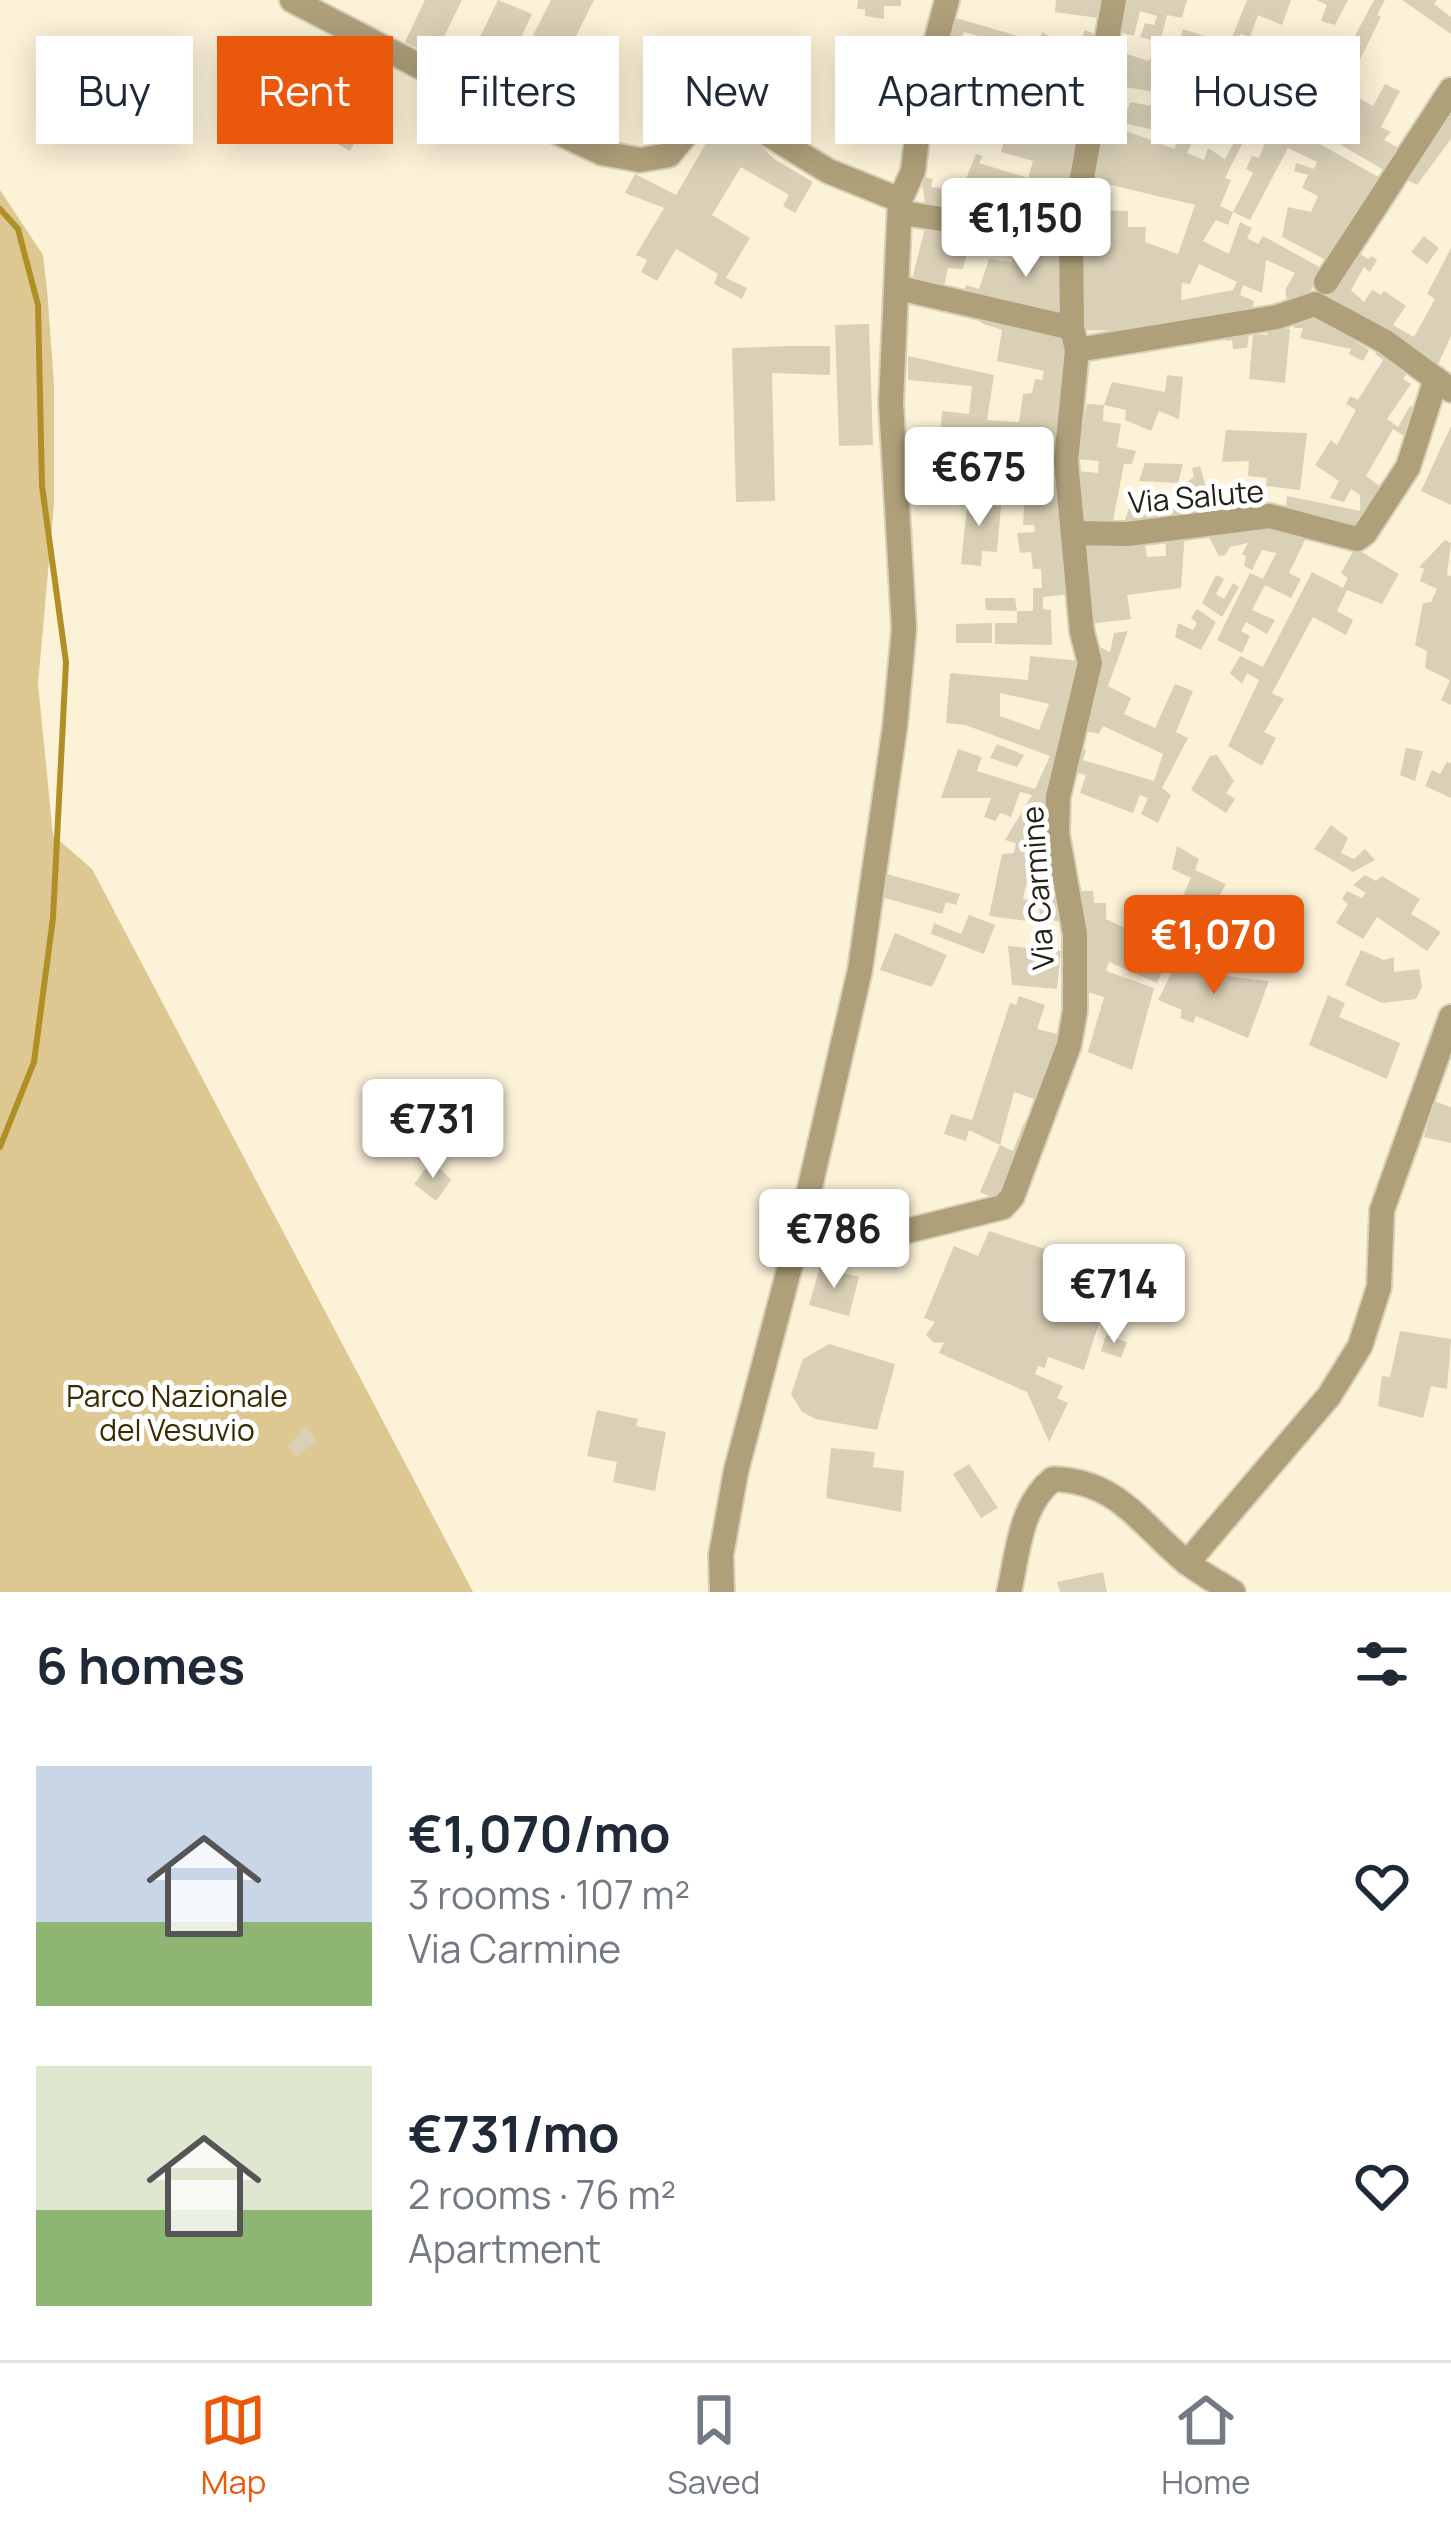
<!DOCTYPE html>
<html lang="en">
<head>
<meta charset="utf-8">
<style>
  body { margin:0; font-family:Manrope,sans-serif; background:#f2f2f3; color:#1f2937; height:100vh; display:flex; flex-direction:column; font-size:45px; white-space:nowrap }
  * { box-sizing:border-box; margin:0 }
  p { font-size:39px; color:#747a83 }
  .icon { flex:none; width:66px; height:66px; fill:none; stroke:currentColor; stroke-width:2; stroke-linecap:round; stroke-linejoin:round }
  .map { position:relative; height:1592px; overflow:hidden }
  .details { display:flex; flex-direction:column; background:#fff; flex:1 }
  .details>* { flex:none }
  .hud { position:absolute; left:36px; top:36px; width:1380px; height:108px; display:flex; gap:24px }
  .price { position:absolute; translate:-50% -102px; padding:0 27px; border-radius:12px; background:#fff; color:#222; font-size:39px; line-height:78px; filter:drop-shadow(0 3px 6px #0008) }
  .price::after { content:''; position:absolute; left:50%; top:72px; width:36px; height:27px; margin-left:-18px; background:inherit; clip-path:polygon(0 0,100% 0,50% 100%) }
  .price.active { background:#ea580c; color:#fff }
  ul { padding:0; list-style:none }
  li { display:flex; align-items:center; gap:36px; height:300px; padding:0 36px }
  li span { display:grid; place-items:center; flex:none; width:336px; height:240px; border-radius:0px; color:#555 }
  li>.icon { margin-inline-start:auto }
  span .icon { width:144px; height:144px; fill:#fffc; stroke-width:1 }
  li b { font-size:51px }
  h2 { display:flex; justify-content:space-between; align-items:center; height:144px; padding:0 36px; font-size:51px }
  .tag { padding:0 42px; border-radius:0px; background:#fff; box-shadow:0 6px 30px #0003; font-size:42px; line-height:108px }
  .tag.active { background:#ea580c; color:#fff }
  .tabs { display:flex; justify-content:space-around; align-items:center; height:168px; border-top:3px solid #e0e1e3; background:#fff; font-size:33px; color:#747a83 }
  .tabs a { display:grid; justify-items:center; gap:6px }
  .tabs .active { color:#ea580c }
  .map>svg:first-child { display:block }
  .green { fill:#ddc891 }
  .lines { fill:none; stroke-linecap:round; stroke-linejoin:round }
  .stream { stroke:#b18f27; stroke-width:6 }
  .building { fill:#dad0b7; fill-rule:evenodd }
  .minor-casing { stroke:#d9d0b9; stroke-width:28 }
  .minor { stroke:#afa07a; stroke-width:24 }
  .labels { text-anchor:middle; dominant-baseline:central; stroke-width:10; stroke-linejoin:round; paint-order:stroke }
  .street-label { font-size:30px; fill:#232016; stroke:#fff }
  .park-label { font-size:30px; fill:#3a2c00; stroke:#fff }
</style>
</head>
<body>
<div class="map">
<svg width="1451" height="1592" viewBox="0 0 1451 1592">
  <rect width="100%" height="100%" fill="#fcf2d8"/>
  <!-- green -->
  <path class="green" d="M 0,190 L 43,255 L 47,289 L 54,385 L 54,504 L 38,684 L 53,835 L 92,869 L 473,1592 L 0,1592 Z"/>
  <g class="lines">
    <!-- stream -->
    <path class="stream" d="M 0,209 L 18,229 L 38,305 L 42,486 L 66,662 L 53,918 L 34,1062 L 0,1147"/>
  </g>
  <!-- building -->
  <path class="building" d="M 425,0 L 462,0 L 434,57 L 405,42 Z
    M 498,0 L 532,14 L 497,89 L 464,70 Z
    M 551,0 L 594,0 L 561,66 L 526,49 Z
    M 858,0 L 901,0 L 901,6 L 884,6 L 884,19 L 865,16 L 865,9 L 857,9 Z
    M 1056,0 L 1109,0 L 1106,19 L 1055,12 Z
    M 1119,0 L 1187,0 L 1182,18 L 1167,15 L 1160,42 L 1140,37 L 1145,23 L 1154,25 L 1157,16 L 1140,11 L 1134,36 L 1110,30 Z
    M 1247,0 L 1291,0 L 1282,25 L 1258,15 L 1250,37 L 1240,34 L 1236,42 L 1231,40 Z
    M 1316,0 L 1348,0 L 1335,25 L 1321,21 L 1327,5 Z
    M 1374,0 L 1385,0 L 1377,15 L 1381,17 L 1345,90 L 1373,106 L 1385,84 L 1400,91 L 1381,127 L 1391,132 L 1384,140 L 1403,150 L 1389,173 L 1324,135 L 1336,102 L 1324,94 Z
    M 1402,0 L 1437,0 L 1434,4 L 1451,17 L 1451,34 Z
    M 952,17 L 1018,36 L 1015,46 L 964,32 L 958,46 L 945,42 Z
    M 1183,29 L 1205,36 L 1199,50 L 1218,60 L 1221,52 L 1262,60 L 1268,49 L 1288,65 L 1279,78 L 1303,93 L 1293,111 L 1319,121 L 1311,139 L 1382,179 L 1330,262 L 1282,237 L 1288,207 L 1311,212 L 1318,196 L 1302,188 L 1308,175 L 1294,171 L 1296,163 L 1314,169 L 1317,162 L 1288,148 L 1250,220 L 1233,212 L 1253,173 L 1246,169 L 1252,156 L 1259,158 L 1271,128 L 1263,124 L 1277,103 L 1252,93 L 1246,106 L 1231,100 L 1220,122 L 1204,116 L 1207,101 L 1102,83 L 1108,40 L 1128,43 L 1124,53 L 1148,61 L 1162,50 L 1190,59 L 1194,49 L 1179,43 Z
    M 1085,30 L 1097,35 L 1089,85 L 1076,81 L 1077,70 L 1070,65 L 1073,58 L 1064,53 L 1050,99 L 1084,113 L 1081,132 L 995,104 L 997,88 L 1013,93 L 1018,65 L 1034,67 L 1042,32 L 1076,50 Z
    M 974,41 L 1008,50 L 997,88 L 984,84 L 982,93 L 965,88 L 967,79 L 953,74 L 959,54 L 970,57 Z
    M 321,90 L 379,122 L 368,142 L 358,137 L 350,151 L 301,124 Z
    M 935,95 L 1078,140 L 1067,233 L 1046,227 L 1047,209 L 1027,203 L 1021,223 L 1011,222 L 1015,209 L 999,204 L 994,222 L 926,210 L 921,176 L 933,179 L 931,187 L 961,191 L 976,154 L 983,156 L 979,163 L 1028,178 L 1033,161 L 1001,152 L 1005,137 L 929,115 Z
    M 1130,102 L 1204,116 L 1187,153 L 1204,160 L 1208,148 L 1225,159 L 1240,131 L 1247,134 L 1225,178 L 1231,180 L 1220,206 L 1233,212 L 1228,225 L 1216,220 L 1203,241 L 1229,254 L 1240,222 L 1252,228 L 1247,238 L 1258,244 L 1263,236 L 1323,269 L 1300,309 L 1289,310 L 1285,290 L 1295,273 L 1266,260 L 1262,293 L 1243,285 L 1240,295 L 1254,301 L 1247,348 L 1233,349 L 1232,340 L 1226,341 L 1224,318 L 1136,331 L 1079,330 L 1082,210 L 1128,211 L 1128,227 L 1146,227 L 1145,242 L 1178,254 L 1195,205 L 1082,178 L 1094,119 L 1175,149 L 1177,135 L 1123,123 ZM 1199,264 L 1237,282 L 1233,290 L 1181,300 L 1182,283 L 1190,284 Z
    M 1451,102 L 1451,139 L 1417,185 L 1398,176 Z
    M 719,121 L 753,137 L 774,159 L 813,182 L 795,213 L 783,206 L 789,195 L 741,167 L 712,215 L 750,238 L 726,278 L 747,288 L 742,299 L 714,284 L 718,274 L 676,249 L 657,281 L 641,272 L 647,260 L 636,255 L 664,208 L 625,193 L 635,174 L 676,195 Z
    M 925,228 L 970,239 L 963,269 L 948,268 L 944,287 L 912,279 Z
    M 1018,233 L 1064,245 L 1065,323 L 962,298 L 966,285 L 979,289 L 989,259 L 1012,262 Z
    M 1424,236 L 1439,248 L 1427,264 L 1411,252 Z
    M 1451,248 L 1451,336 L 1434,373 L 1322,296 L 1353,249 L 1368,259 L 1372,256 L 1377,260 L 1370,272 L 1364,267 L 1351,290 L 1364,302 L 1372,290 L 1381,295 L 1384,291 L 1406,306 L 1393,325 L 1414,337 L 1435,299 L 1427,294 Z
    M 982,314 L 1066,337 L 1057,439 L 1016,442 L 1016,450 L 1059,449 L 1071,594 L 1043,597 L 1043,609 L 1051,610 L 1052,645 L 995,644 L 995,623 L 1017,623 L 1017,611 L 1033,611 L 1033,588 L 1042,588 L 1041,569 L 1033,569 L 1031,552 L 1020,553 L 1017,533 L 1035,532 L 1034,525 L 1023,525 L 1026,478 L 980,479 L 982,443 L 940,441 L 942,411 L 969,414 L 972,386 L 908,380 L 908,356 L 994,375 L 987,420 L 1019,422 L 1023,394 L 1032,393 L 1035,379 L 1042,380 L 1044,371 L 997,361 L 1002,330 L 981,323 Z
    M 1306,318 L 1359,328 L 1354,341 L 1369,350 L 1363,361 L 1349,354 L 1351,349 L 1300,338 L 1303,328 L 1294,328 L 1295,319 Z
    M 869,324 L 873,445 L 839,446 L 835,325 Z
    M 1269,327 L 1290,329 L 1285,383 L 1249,379 L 1253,334 L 1267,335 Z
    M 789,346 L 830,346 L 830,375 L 772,373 L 775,501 L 736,502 L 732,348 Z
    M 1378,350 L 1409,371 L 1403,379 L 1411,384 L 1387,419 L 1398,427 L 1410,406 L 1418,410 L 1407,438 L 1393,429 L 1366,476 L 1385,490 L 1361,530 L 1285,517 L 1287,496 L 1360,511 L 1360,495 L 1351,489 L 1344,502 L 1330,498 L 1339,481 L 1315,465 L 1331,440 L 1337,445 L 1356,410 L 1346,404 L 1350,396 L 1358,400 L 1383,360 L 1375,354 Z
    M 1167,375 L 1183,377 L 1179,419 L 1159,411 L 1151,431 L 1125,420 L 1126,410 L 1104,405 L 1112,382 L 1165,392 Z
    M 1087,404 L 1104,405 L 1103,421 L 1121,424 L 1117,447 L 1136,451 L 1132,464 L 1124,464 L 1112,526 L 1080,527 L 1077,471 L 1098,473 L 1099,461 L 1077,459 Z
    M 1451,426 L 1451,505 L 1421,491 Z
    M 1226,430 L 1307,433 L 1300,490 L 1266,486 L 1267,478 L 1248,476 L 1249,461 L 1222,462 Z
    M 1145,463 L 1183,464 L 1178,483 L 1139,481 Z
    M 1200,466 L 1209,498 L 1265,488 L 1267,513 L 1186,521 L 1184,484 L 1194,477 L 1192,468 Z
    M 959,492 L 979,494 L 978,503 L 1001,506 L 997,552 L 982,551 L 981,566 L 961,564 L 967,506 L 958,505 Z
    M 1131,503 L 1179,504 L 1182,523 L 1122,528 Z
    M 1247,522 L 1305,530 L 1305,540 L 1289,573 L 1301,579 L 1291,598 L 1265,585 L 1252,610 L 1275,620 L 1267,634 L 1246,622 L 1241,631 L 1250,636 L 1242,653 L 1217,640 L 1250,573 L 1263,579 L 1276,553 L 1262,550 L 1252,570 L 1244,566 L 1246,556 L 1242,554 L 1248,543 L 1230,547 L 1225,555 L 1219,556 L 1204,528 Z
    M 1185,532 L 1181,588 L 1127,595 L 1131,619 L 1088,624 L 1078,542 L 1144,537 L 1147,557 L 1166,556 L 1165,535 Z
    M 1445,540 L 1451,543 L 1447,575 L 1451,576 L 1451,705 L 1441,700 L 1450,680 L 1425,668 L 1427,651 L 1415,645 L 1423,603 L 1431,602 L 1437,589 L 1420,581 L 1424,569 L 1419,567 Z
    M 1355,548 L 1399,574 L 1382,604 L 1347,590 L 1337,611 L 1353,620 L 1346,635 L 1313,617 L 1272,693 L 1284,699 L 1264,732 L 1276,738 L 1262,766 L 1228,746 L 1259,680 L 1247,673 L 1242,684 L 1230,673 L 1240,656 L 1263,667 L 1312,572 L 1343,588 L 1348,578 L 1341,573 Z
    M 1216,575 L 1224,579 L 1216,594 L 1224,599 L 1233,583 L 1239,587 L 1222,617 L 1202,603 Z
    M 985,598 L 1015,598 L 1017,611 L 986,610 Z
    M 1197,609 L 1216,622 L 1201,650 L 1175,637 L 1178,623 L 1193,630 L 1197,623 L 1191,618 Z
    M 992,623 L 992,643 L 956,643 L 956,624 Z
    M 1128,631 L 1108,686 L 1131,698 L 1124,714 L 1155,728 L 1175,684 L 1193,691 L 1176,732 L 1188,738 L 1162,788 L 1171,795 L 1158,823 L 1141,814 L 1148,798 L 1140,795 L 1133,813 L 1080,793 L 1086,775 L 1071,772 L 1077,748 L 1086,750 L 1083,760 L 1154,781 L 1163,754 L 1103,726 L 1099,734 L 1084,731 L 1093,644 L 1110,652 L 1114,633 Z
    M 1030,656 L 1082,661 L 1055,777 L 1069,925 L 1040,916 L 1039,905 L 1052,891 L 1048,882 L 1026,885 L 1023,899 L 1036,902 L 1034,922 L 989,916 L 1002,854 L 1014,853 L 1016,843 L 1005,840 L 1032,795 L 1020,792 L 1011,817 L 1000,813 L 995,821 L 984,817 L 991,798 L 941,798 L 958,749 L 982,757 L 977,771 L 1035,789 L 1050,756 L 965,725 L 946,723 L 950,673 L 1028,680 ZM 1000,693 L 1049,704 L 1039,730 L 1000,716 Z
    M 997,744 L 1024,755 L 1017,767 L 990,758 Z
    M 1406,748 L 1423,751 L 1415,781 L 1400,775 Z
    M 1217,755 L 1234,781 L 1226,793 L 1235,799 L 1226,813 L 1191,790 L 1210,756 Z
    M 1447,762 L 1451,763 L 1451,798 L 1425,786 L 1432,770 L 1440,774 Z
    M 1331,825 L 1348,838 L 1341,853 L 1354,859 L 1365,849 L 1375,860 L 1353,872 L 1314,849 Z
    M 1177,846 L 1199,859 L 1195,870 L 1226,884 L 1206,921 L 1198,918 L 1192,930 L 1183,926 L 1172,949 L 1142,936 L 1138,947 L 1153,953 L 1148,964 L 1163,969 L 1157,983 L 1109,962 L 1106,971 L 1154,988 L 1132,1070 L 1088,1052 L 1104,997 L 1081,990 L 1076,891 L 1093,891 L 1094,903 L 1106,903 L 1106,919 L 1142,936 L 1154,907 L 1174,916 L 1191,878 L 1172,869 Z
    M 883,873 L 960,894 L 956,905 L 946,902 L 942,914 L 878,896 Z
    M 1365,875 L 1376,881 L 1382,876 L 1420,899 L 1411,914 L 1441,932 L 1427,951 L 1377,917 L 1363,939 L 1336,923 L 1348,904 L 1342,899 L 1347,891 L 1362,898 L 1366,893 L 1353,885 Z
    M 969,915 L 995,925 L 984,954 L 931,934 L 934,923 L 961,934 Z
    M 1192,930 L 1225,944 L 1220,958 L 1210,963 L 1183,952 Z
    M 895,933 L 947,955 L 932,987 L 880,970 Z
    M 1008,946 L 1061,951 L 1057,989 L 1012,985 Z
    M 1361,950 L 1384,960 L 1394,957 L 1394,972 L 1419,969 L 1422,987 L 1416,999 L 1382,1003 L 1345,985 Z
    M 1179,958 L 1224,976 L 1269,981 L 1248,1038 L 1196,1016 L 1193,1023 L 1180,1018 L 1182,1010 L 1158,1000 Z
    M 1328,995 L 1345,1003 L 1339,1017 L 1400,1043 L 1387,1079 L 1309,1045 Z
    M 1019,996 L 1045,1005 L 1037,1029 L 1062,1035 L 1040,1101 L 1014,1092 L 1000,1145 L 969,1130 L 966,1141 L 944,1134 L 951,1114 L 972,1120 L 1010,1003 L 1016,1005 Z
    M 1434,1101 L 1451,1107 L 1451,1143 L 1424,1137 Z
    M 1024,1123 L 1036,1129 L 1004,1202 L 980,1192 L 1000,1145 L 1013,1151 Z
    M 432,1160 L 451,1180 L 436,1201 L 414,1184 Z
    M 989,1231 L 1115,1272 L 1084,1370 L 1048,1357 L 1045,1368 L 1038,1366 L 1035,1374 L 1063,1386 L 1057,1398 L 1068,1403 L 1049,1442 L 1027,1392 L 939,1353 L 944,1342 L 934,1343 L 926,1335 L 935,1322 L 924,1318 L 954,1246 L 978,1256 Z
    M 820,1267 L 859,1277 L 849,1316 L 809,1305 Z
    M 1400,1331 L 1451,1339 L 1447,1389 L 1431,1386 L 1423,1418 L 1378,1406 L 1382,1376 L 1390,1377 Z
    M 1106,1335 L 1127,1342 L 1121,1358 L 1101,1351 Z
    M 829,1344 L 895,1364 L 877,1430 L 816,1419 L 802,1412 L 791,1394 L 803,1359 Z
    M 597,1410 L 638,1419 L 636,1426 L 666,1432 L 655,1491 L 613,1482 L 617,1462 L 587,1456 Z
    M 306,1426 L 317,1442 L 296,1456 L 288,1446 Z
    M 831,1448 L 875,1452 L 873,1467 L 904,1471 L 901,1512 L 826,1498 Z
    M 969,1464 L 998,1508 L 981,1518 L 953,1474 Z
    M 1103,1572 L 1107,1592 L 1060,1592 L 1057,1582 Z"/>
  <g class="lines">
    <!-- minor casing -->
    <g class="minor-casing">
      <path id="minor" d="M 292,0 L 446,80 L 602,153 L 640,160 L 669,155 L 705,111 L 722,106 L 828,171 L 900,200
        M 903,213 L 1071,239
        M 1326,282 L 1451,90
        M 899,288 L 1072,328
        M 1077,350 L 1277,317 L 1315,304 L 1384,341 L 1451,390
        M 1073,533 L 1127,534 L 1270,516 L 1357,539 L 1365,533 L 1408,467 L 1436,379
        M 804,1213 L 887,1236 L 1003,1207 L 1012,1197 L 1069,1045 L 1075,1011 L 1075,934 L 1057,834 L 1058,797 L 1090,663 L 1082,632 L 1066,461 L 1077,350 L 1072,328 L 1071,239 L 1114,0
        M 1187,1563 L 1329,1396 L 1360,1346 L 1379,1287 L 1382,1210 L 1451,1017
        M 722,1592 L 721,1555 L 736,1471 L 804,1213 L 860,970 L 895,726 L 904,629 L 891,403 L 900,200 L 913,171 L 922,95 L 947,0
        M 1009,1592 C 1018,1552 1020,1505 1053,1479 C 1118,1481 1139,1523 1185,1561 C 1200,1573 1217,1582 1233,1592"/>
    </g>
    <!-- minor -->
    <use href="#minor" class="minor"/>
  </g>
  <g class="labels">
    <!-- street labels -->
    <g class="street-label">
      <text transform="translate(1196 496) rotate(-5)">Via Salute</text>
      <text transform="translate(1037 888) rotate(-94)">Via Carmine</text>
    </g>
    <!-- park labels -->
    <g class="park-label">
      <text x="177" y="1395">Parco Nazionale<tspan x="177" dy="34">del Vesuvio</tspan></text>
    </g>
  </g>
</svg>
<b class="price" style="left:1026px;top:280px">€1,150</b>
<b class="price" style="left:979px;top:529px">€675</b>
<b class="price active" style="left:1214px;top:997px">€1,070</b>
<b class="price" style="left:433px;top:1181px">€731</b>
<b class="price" style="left:834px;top:1291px">€786</b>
<b class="price" style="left:1114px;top:1346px">€714</b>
<div class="hud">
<a class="tag">Buy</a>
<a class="tag active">Rent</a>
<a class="tag">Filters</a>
<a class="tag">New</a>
<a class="tag">Apartment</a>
<a class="tag">House</a>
</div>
</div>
<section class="details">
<h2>6 homes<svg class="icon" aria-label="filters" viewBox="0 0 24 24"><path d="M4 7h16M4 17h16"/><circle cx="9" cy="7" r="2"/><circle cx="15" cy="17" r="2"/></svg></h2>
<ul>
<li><span style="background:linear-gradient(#c9d6e8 65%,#8fb573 0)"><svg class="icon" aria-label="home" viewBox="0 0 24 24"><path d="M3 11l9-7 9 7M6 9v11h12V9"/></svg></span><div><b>€1,070/mo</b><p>3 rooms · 107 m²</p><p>Via Carmine</p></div><svg class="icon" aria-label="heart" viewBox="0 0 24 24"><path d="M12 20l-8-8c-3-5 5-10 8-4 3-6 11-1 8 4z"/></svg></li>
<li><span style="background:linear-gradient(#dfe7d0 60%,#8fb573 0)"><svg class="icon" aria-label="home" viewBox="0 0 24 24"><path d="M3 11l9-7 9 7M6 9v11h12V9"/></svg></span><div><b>€731/mo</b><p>2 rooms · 76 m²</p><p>Apartment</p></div><svg class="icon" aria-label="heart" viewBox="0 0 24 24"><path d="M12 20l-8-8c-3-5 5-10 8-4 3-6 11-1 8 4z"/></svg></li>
</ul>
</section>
<nav class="tabs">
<a class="active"><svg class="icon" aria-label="map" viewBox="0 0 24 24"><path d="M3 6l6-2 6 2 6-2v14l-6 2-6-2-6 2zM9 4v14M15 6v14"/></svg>Map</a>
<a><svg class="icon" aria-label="saved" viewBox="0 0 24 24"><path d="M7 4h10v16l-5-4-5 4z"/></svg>Saved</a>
<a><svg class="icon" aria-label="home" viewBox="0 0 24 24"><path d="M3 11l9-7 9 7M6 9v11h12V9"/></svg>Home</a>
</nav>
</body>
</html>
